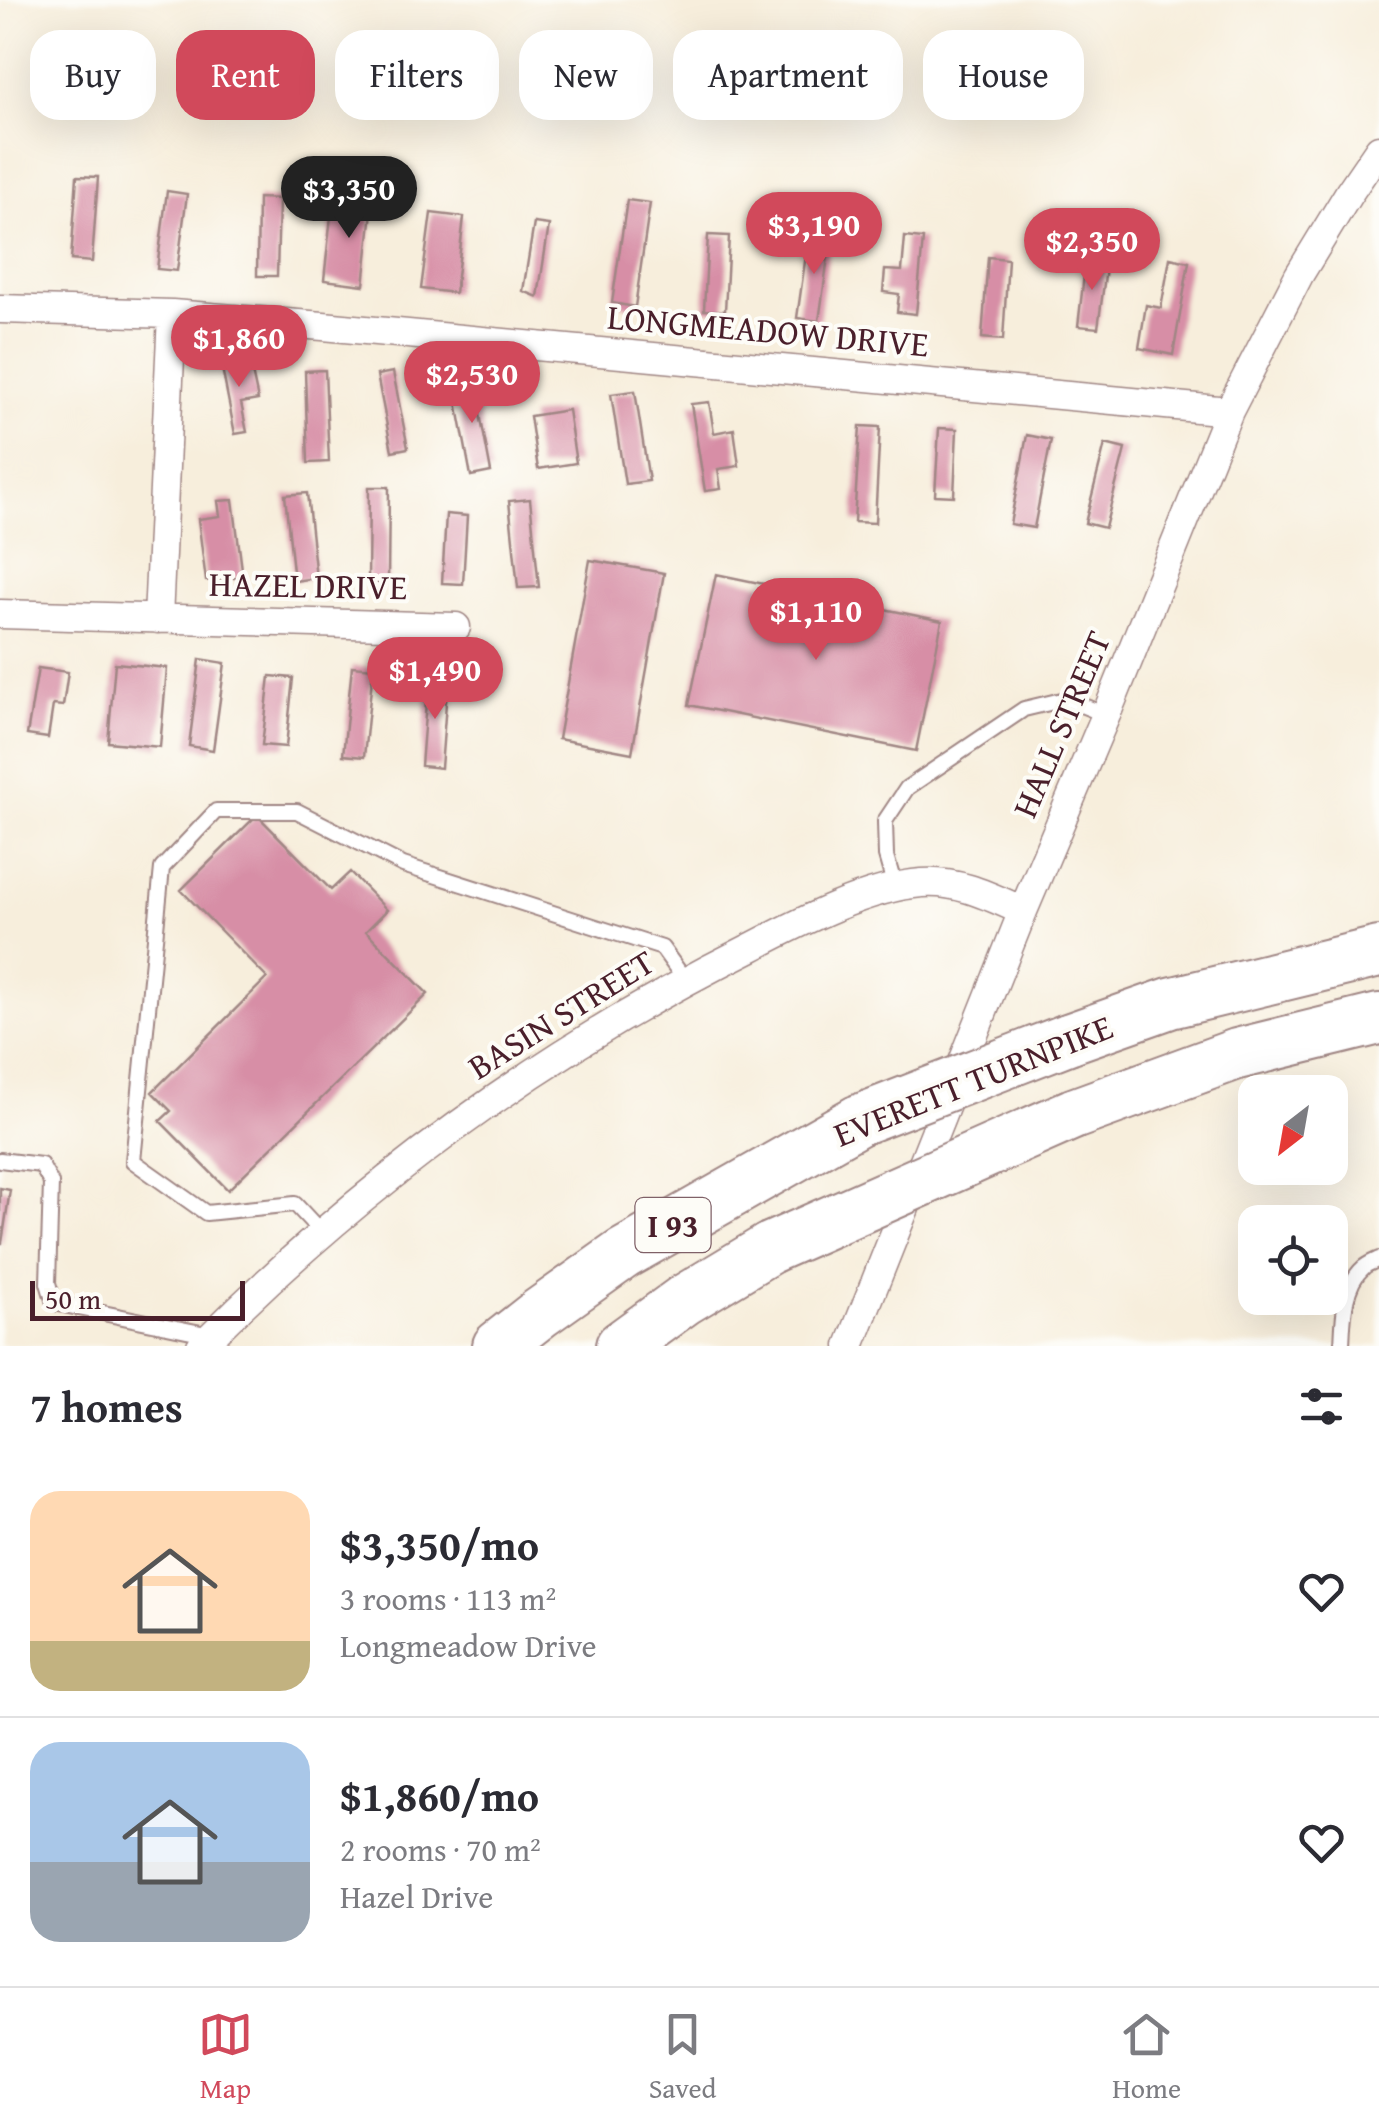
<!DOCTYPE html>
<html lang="en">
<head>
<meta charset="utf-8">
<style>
  body { margin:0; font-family:"Gentium Book Plus",serif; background:#f7f7f7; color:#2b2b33; height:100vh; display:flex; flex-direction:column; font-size:38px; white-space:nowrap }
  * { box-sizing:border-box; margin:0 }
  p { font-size:32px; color:#7c7c81 }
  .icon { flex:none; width:55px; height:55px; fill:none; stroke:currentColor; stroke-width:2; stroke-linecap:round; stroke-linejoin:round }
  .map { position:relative; height:1346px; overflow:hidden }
  .drawer { display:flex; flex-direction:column; background:#fff; flex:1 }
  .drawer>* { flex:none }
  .banner { position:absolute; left:30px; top:30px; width:1320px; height:90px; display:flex; gap:20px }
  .needle { width:65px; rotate:211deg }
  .tools { position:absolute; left:1238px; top:1075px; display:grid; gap:20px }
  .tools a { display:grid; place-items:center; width:110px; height:110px; border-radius:20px; background:#fff; box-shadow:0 10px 40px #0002; font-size:50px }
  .scale { position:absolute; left:30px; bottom:25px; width:215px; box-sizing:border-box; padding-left:10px; border:5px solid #4a1f2b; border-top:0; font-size:28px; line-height:35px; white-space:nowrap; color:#4a1f2b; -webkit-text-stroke:8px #fdfcf7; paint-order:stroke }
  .price { position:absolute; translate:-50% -85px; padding:0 22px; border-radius:35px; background:#d1495b; color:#fff; font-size:32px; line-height:65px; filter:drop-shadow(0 2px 5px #0008) }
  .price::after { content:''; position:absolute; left:50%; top:60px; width:30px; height:22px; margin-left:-15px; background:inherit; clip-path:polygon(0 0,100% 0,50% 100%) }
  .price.current { background:#222; color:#fff }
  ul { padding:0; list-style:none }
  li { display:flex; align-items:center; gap:30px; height:250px; padding:0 30px }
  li+li { border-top:2px solid #e1e1e2 }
  li span { display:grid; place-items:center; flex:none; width:280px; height:200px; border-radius:30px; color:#555 }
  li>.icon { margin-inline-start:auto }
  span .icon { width:120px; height:120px; fill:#fffc; stroke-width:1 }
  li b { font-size:42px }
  h2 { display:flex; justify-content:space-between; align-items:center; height:120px; padding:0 30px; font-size:42px }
  .tag { padding:0 35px; border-radius:30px; background:#fff; box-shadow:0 10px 40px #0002; font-size:35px; line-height:90px }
  .tag.current { background:#d1495b; color:#fff }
  .tabs { display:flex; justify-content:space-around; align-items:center; height:140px; border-top:2px solid #e1e1e2; background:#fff; font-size:28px; color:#7c7c81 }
  .tabs a { display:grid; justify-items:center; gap:5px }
  .tabs .current { color:#d1495b }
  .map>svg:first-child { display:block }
  .building { fill:#d78ea6 }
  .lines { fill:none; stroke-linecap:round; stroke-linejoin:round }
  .service-casing { stroke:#a08684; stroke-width:18 }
  .minor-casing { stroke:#a08684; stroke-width:31 }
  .motorway-casing { stroke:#a08684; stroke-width:54 }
  .service { stroke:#fff; stroke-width:14 }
  .minor { stroke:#fff; stroke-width:28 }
  .motorway { stroke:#fff; stroke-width:50 }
  .motorway-bridge-casing { stroke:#a08684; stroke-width:54; stroke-linecap:butt }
  .motorway-bridge { stroke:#fff; stroke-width:50 }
  .labels { text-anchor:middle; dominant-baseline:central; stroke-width:8; stroke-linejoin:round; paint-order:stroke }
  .shield { fill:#fdfcf7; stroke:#806168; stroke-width:2.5 }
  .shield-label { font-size:32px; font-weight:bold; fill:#4a1f2b }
  .street-label { font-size:35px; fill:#4a1f2b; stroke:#fdfcf7 }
</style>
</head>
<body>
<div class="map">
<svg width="1379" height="1346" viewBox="0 0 1379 1346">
  <rect width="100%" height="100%" fill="#fdfcf7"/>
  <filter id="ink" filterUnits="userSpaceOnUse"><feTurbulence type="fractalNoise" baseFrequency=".01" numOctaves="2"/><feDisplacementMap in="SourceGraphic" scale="20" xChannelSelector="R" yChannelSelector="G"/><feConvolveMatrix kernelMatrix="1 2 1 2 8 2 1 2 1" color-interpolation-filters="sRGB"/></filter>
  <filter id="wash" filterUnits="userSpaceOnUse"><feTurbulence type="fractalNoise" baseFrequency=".0048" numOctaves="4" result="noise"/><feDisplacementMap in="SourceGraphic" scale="40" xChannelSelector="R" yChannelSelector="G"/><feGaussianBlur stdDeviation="2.25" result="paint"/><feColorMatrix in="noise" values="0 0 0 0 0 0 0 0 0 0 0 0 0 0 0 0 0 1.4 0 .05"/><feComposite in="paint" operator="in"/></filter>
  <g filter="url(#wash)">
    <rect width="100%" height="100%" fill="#f7eedc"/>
    <g id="blocks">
      <!-- building -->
      <path class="building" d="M 77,176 L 98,177 L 92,262 L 71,260 Z
        M 167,191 L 187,194 L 177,271 L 157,269 Z
        M 258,198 L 279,199 L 277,276 L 257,276 Z
        M 333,198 L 373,202 L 364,285 L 324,280 Z
        M 627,200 L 650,203 L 635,307 L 612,303 Z
        M 431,213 L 464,217 L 455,293 L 421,289 Z
        M 534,223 L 549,225 L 538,297 L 523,291 Z
        M 809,233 L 831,236 L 819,321 L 797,318 Z
        M 708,235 L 729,236 L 725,311 L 704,310 Z
        M 905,237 L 923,239 L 916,314 L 897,312 L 899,294 L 883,292 L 885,270 L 902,271 Z
        M 988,257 L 1008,259 L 1003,340 L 982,338 Z
        M 1086,258 L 1107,261 L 1098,328 L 1078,326 Z
        M 1170,258 L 1189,262 L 1173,355 L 1139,348 L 1146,305 L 1161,308 Z
        M 249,358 L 258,400 L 241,403 L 247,432 L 235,434 L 221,363 Z
        M 325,370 L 329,462 L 308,463 L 305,371 Z
        M 393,372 L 408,448 L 392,451 L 377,375 Z
        M 473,377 L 491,472 L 471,476 L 453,381 Z
        M 635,391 L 649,481 L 625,484 L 611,394 Z
        M 709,402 L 714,433 L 734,429 L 739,466 L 718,469 L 721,489 L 705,491 L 691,404 Z
        M 568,410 L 576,463 L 538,469 L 530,416 Z
        M 860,426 L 880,427 L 875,523 L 854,522 Z
        M 939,428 L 957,429 L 954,496 L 935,495 Z
        M 1027,435 L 1051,440 L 1034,528 L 1010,524 Z
        M 1105,444 L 1125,449 L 1105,528 L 1085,523 Z
        M 369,487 L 389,487 L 388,583 L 368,583 Z
        M 307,493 L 316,578 L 294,581 L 285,495 Z
        M 530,499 L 539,587 L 518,588 L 509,501 Z
        M 233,500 L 243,577 L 206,581 L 198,519 L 220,516 L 218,501 Z
        M 446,514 L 467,516 L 463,584 L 442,583 Z
        M 590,560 L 664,573 L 632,753 L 558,739 Z
        M 716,574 L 942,621 L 916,751 L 689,705 Z
        M 200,659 L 225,663 L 213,750 L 189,746 Z
        M 115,663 L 167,668 L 160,747 L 108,742 Z
        M 352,666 L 373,668 L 364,757 L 343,755 Z
        M 38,668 L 68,672 L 63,706 L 53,705 L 48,738 L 27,735 Z
        M 270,676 L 293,678 L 286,747 L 262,745 Z
        M 428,676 L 448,677 L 441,768 L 421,766 Z
        M 257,815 L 331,890 L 350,872 L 387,910 L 366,931 L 428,994 L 228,1190 L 160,1121 L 171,1111 L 152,1092 L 267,978 L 181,890 Z
        M 0,1188 L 10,1190 L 2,1243 L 0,1243 Z"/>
    </g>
  </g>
  <g filter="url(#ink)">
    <use href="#blocks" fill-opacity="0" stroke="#a08684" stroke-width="2.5"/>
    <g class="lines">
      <!-- service casing -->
      <g class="service-casing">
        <path id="service" d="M 895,887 L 886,856 L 885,821 L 907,788 L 1024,709 L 1066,699 L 1106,715
          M 0,1160 L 41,1165 L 51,1183 L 48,1283 L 54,1303 L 211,1335
          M 321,1232 L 295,1204 L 206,1213 L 133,1161 L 162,868 L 216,811 L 297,811 L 403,865 L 662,948 L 685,980
          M 1342,1346 C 1343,1321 1343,1285 1364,1267 C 1365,1265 1377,1260 1379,1259"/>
      </g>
      <!-- minor casing -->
      <g class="minor-casing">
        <path id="minor" d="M 0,309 L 172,314 L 323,326 L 1229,411
          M 0,614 L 456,627
          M 158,619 L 172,314
          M 201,1346 C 362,1184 547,1049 752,947 C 800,922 868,887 922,883 C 958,880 991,897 1023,911
          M 850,1346 L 1023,911 L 1106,715 L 1229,411 L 1299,275 L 1349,193 L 1379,149"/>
      </g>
      <!-- motorway casing -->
      <g class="motorway-casing">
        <path id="motorway" d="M 1068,1039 L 1170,1003 L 1379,952
          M 1073,1114 L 1237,1054 L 1379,1019
          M 498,1346 L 540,1313 L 623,1254 L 859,1120
          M 621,1346 L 684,1300 L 770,1248"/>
      </g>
      <!-- service -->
      <use href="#service" class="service"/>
      <!-- minor -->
      <use href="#minor" class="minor"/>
      <!-- motorway -->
      <use href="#motorway" class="motorway"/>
      <!-- motorway-bridge casing -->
      <g class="motorway-bridge-casing">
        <path id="motorway-bridge" d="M 859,1120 L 1068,1039
          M 770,1248 L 1073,1114"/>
      </g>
      <!-- motorway-bridge -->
      <use href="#motorway-bridge" class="motorway-bridge"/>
    </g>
  </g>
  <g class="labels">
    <!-- shield labels -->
    <rect class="shield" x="635.5" y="1198" width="75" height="54" rx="8"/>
    <g class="shield-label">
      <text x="673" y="1225">I 93</text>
    </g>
    <!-- street labels -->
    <g class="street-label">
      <text transform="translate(768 330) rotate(5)">LONGMEADOW DRIVE</text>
      <text transform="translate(308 585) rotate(1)">HAZEL DRIVE</text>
      <text transform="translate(1061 724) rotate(-67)">HALL STREET</text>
      <text transform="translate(561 1014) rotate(-32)">BASIN STREET</text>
      <text transform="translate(973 1080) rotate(-22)">EVERETT TURNPIKE</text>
    </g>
  </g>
</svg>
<div class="tools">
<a><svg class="needle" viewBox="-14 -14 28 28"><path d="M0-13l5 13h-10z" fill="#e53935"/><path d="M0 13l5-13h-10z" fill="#7c7c81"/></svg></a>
<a><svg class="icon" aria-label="locate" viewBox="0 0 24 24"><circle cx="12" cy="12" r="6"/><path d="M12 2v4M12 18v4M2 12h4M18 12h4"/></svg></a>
</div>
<div class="scale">50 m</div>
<b class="price current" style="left:349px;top:241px">$3,350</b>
<b class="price" style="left:814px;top:277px">$3,190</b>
<b class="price" style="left:1092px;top:293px">$2,350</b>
<b class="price" style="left:239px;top:390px">$1,860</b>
<b class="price" style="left:472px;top:426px">$2,530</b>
<b class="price" style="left:816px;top:663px">$1,110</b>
<b class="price" style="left:435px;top:722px">$1,490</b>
<div class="banner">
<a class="tag">Buy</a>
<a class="tag current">Rent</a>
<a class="tag">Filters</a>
<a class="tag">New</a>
<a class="tag">Apartment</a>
<a class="tag">House</a>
</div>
</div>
<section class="drawer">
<h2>7 homes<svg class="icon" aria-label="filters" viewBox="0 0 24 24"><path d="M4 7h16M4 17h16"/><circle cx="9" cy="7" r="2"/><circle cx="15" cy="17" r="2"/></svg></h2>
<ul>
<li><span style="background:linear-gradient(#ffd9b3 75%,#c2b280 0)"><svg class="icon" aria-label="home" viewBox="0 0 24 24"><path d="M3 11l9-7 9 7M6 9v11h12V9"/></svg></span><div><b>$3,350/mo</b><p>3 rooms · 113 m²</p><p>Longmeadow Drive</p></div><svg class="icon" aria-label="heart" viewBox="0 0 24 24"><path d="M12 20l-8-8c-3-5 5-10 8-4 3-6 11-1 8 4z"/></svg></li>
<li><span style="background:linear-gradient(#a9c7e8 60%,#9aa5b1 0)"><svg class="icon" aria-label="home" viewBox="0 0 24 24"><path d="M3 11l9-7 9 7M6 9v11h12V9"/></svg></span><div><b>$1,860/mo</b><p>2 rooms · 70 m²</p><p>Hazel Drive</p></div><svg class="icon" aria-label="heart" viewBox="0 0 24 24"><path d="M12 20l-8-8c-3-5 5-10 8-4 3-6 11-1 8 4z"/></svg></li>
</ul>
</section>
<nav class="tabs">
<a class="current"><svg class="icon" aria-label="map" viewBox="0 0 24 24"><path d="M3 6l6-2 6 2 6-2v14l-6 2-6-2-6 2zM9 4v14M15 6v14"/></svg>Map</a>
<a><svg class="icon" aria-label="saved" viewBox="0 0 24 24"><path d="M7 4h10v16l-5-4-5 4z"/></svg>Saved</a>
<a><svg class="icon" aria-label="home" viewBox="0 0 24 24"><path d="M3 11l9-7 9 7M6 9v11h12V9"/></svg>Home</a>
</nav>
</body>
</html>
